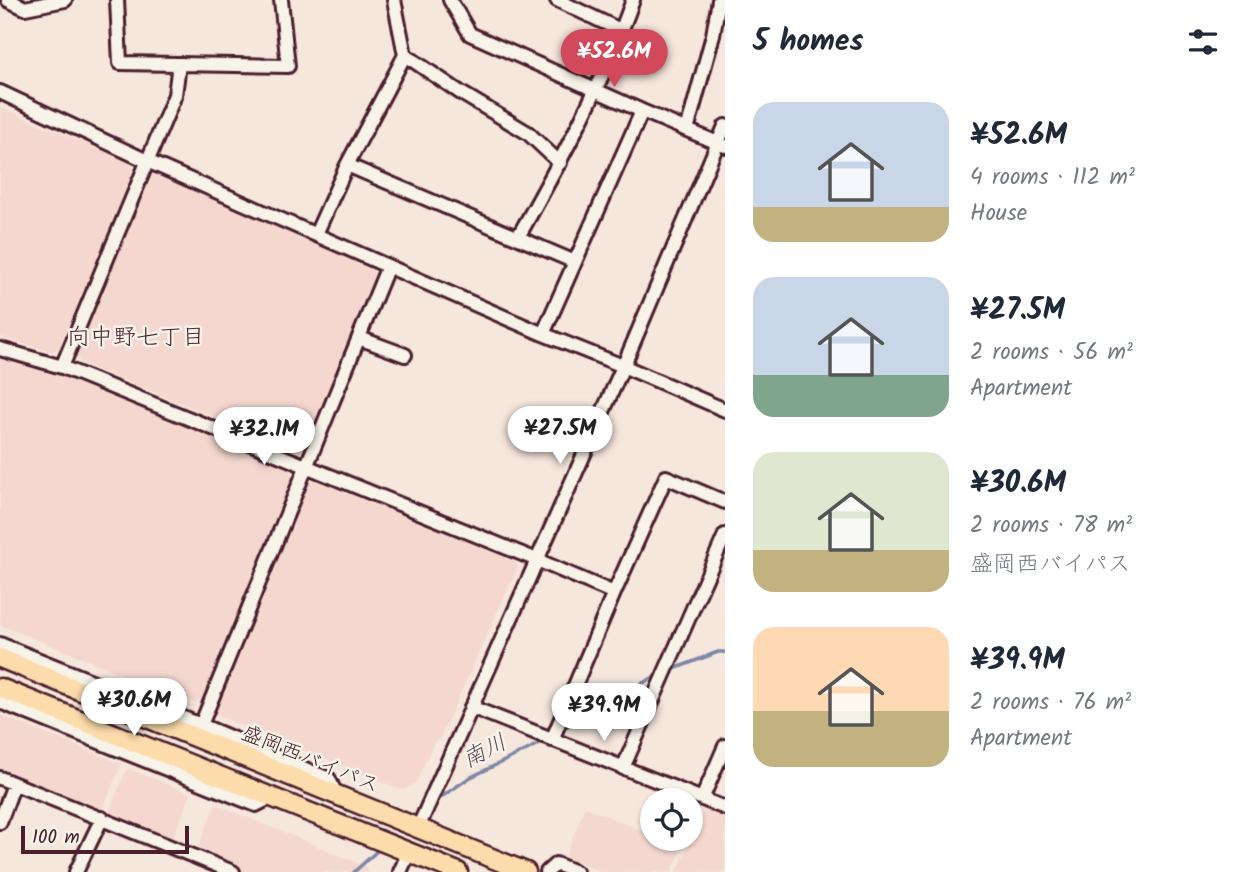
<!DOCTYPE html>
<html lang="en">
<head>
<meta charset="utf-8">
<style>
  body { margin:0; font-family:Kalam,"Klee One",sans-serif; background:#f6f6f7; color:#1f2937; height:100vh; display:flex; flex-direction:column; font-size:26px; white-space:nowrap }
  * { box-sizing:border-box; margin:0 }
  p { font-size:23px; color:#747a83 }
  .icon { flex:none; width:38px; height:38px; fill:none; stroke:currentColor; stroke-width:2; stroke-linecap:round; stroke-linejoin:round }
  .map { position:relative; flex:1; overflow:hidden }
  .details { display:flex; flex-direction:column; background:#fff; width:525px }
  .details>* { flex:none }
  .tools { position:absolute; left:640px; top:788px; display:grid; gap:14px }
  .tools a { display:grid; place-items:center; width:63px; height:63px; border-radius:50%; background:#fff; box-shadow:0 2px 5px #0004; font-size:35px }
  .scale { position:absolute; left:21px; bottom:18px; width:168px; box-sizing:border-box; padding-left:7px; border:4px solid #4a1f2b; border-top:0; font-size:19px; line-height:24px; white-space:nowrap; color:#4a1f2b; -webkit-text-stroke:5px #f7f3e8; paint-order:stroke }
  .price { position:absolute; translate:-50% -60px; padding:0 16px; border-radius:24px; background:#fff; color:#222; font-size:23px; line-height:46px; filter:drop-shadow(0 2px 4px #0008) }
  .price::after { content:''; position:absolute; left:50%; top:42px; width:21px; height:16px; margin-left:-10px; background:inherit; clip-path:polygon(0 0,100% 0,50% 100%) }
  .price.on { background:#d1495b; color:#fff }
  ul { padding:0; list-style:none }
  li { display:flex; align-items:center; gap:21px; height:175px; padding:0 28px }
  li span { display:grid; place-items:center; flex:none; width:196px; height:140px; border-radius:21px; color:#555 }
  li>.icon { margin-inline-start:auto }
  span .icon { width:84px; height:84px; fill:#fffc; stroke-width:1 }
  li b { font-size:30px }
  h2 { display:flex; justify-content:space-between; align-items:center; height:84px; padding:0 28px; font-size:30px }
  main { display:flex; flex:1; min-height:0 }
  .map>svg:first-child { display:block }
  .built { fill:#f4d8d0 }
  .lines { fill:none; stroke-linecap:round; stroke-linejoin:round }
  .stream { stroke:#7c86a6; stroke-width:3.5 }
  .minor-casing { stroke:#4a1f2b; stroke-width:18 }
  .highway-casing { stroke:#4a1f2b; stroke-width:23 }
  .minor { stroke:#f7f3e8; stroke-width:12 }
  .highway { stroke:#fddcac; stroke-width:18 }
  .labels { text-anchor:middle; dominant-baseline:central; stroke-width:5; stroke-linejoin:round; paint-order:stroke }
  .street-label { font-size:21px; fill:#4a1f2b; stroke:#f7f3e8 }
  .neighbourhood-label { font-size:23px; fill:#4a1f2b; stroke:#f7f3e8 }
  .water-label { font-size:23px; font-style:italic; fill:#5f4a5e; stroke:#f7f3e8 }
</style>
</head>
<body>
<main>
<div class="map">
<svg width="725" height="872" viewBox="0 0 725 872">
  <rect width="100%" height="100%" fill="#f6e7dd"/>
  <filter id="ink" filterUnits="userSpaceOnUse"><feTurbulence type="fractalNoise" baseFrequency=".0143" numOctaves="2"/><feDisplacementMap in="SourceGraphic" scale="14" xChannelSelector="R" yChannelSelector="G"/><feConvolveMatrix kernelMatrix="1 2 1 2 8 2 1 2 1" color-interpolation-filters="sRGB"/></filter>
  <g filter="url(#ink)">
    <!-- built -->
    <path class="built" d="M 0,107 L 131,163 L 134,170 L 60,348 L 52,352 L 0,337 Z
      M 155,175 L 373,269 L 375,276 L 306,447 L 298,450 L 80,363 L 74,354 L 146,178 Z
      M 0,359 L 62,377 L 290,469 L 293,477 L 203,697 L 194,703 L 0,625 Z
      M 314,480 L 515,561 L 518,567 L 440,738 L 434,743 L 416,783 L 402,790 L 218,716 L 215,708 L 307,485 Z
      M 0,715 L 122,764 L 101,813 L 0,773 Z
      M 127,768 L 191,794 L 171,843 L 107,817 Z
      M 215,804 L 366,866 L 368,872 L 243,872 L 196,853 Z
      M 705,806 L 725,814 L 725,872 L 677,872 Z
      M 585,807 L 653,835 L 653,838 L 662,838 L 682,847 L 672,872 L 601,872 L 565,857 Z"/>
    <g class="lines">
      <!-- stream -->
      <path class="stream" d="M 669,671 L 718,652 L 725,652
        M 561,730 L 612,699 L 658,675
        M 434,802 L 469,778 L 527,750 L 543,741
        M 354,872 L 377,851"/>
      <!-- minor casing -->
      <g class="minor-casing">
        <path id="minor" d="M 8,0 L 25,8 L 65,0
          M 117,0 L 120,63 L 288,66 L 281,0
          M 450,0 L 470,34 L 642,111
          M 557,0 L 622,31
          M 405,55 L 461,93 L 528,133 L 560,163
          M 0,92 L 147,161 L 543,334 L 623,366 L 725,410
          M 687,130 L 713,35 L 719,0
          M 347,165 L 575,262 L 543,334
          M 316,234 L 347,165 L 405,55 L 394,0
          M 518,237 C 561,161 603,83 633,0
          M 575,262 L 642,111 L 725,146
          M 359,338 L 405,355
          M 0,349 L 62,367 L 537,560 L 614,593
          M 62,367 L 175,95 L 179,64
          M 0,644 L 201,725 L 329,779 L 336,795
          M 0,702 L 256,805 L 270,798
          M 471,707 L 725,808
          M 201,725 L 388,266
          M 552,740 L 614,593 L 666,477 L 725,502
          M 623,768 L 725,535
          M 0,778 L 233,872
          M 702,799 L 725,746
          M 0,822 L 14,784
          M 418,828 L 629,353 L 725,126
          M 76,872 L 102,818
          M 400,872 L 409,852
          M 547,872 L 556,864 L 576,872"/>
      </g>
      <!-- highway casing -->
      <g class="highway-casing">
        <path id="highway" d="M 0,658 L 526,872
          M 0,688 L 458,872"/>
      </g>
      <!-- minor -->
      <use href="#minor" class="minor"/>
      <!-- highway -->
      <use href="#highway" class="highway"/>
    </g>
  </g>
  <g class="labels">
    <!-- street labels -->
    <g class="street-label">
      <text transform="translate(310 760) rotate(22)">盛岡西バイパス</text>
    </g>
    <!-- neighbourhood labels -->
    <g class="neighbourhood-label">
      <text x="136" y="338">向中野七丁目</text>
    </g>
    <!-- water labels -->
    <g class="water-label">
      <text transform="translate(485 752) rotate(-27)">南川</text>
    </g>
  </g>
</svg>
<div class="tools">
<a><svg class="icon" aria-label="locate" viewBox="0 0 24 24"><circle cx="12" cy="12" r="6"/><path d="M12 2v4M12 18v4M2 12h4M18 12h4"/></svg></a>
</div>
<div class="scale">100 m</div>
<b class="price on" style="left:614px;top:89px">¥52.6M</b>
<b class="price" style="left:560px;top:466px">¥27.5M</b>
<b class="price" style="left:264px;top:467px">¥32.1M</b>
<b class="price" style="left:134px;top:738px">¥30.6M</b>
<b class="price" style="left:604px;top:743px">¥39.9M</b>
</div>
<section class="details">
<h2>5 homes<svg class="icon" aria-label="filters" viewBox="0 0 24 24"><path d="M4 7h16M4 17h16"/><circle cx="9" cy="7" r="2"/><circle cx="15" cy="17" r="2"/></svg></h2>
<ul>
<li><span style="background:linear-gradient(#c9d6e8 75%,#c2b280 0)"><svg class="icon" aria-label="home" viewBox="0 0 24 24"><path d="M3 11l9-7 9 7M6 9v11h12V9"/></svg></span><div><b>¥52.6M</b><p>4 rooms · 112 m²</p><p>House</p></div></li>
<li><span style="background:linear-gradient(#c9d6e8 70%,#7fa58c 0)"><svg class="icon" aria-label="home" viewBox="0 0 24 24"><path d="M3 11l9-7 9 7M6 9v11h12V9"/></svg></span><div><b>¥27.5M</b><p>2 rooms · 56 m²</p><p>Apartment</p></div></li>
<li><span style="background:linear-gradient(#dfe7d0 70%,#c2b280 0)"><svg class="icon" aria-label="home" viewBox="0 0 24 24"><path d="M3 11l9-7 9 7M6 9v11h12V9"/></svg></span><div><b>¥30.6M</b><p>2 rooms · 78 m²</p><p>盛岡西バイパス</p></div></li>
<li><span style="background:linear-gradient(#ffd9b3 60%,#c2b280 0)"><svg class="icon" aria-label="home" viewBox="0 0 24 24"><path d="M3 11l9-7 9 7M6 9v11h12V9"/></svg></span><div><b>¥39.9M</b><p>2 rooms · 76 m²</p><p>Apartment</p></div></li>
</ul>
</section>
</main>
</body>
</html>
